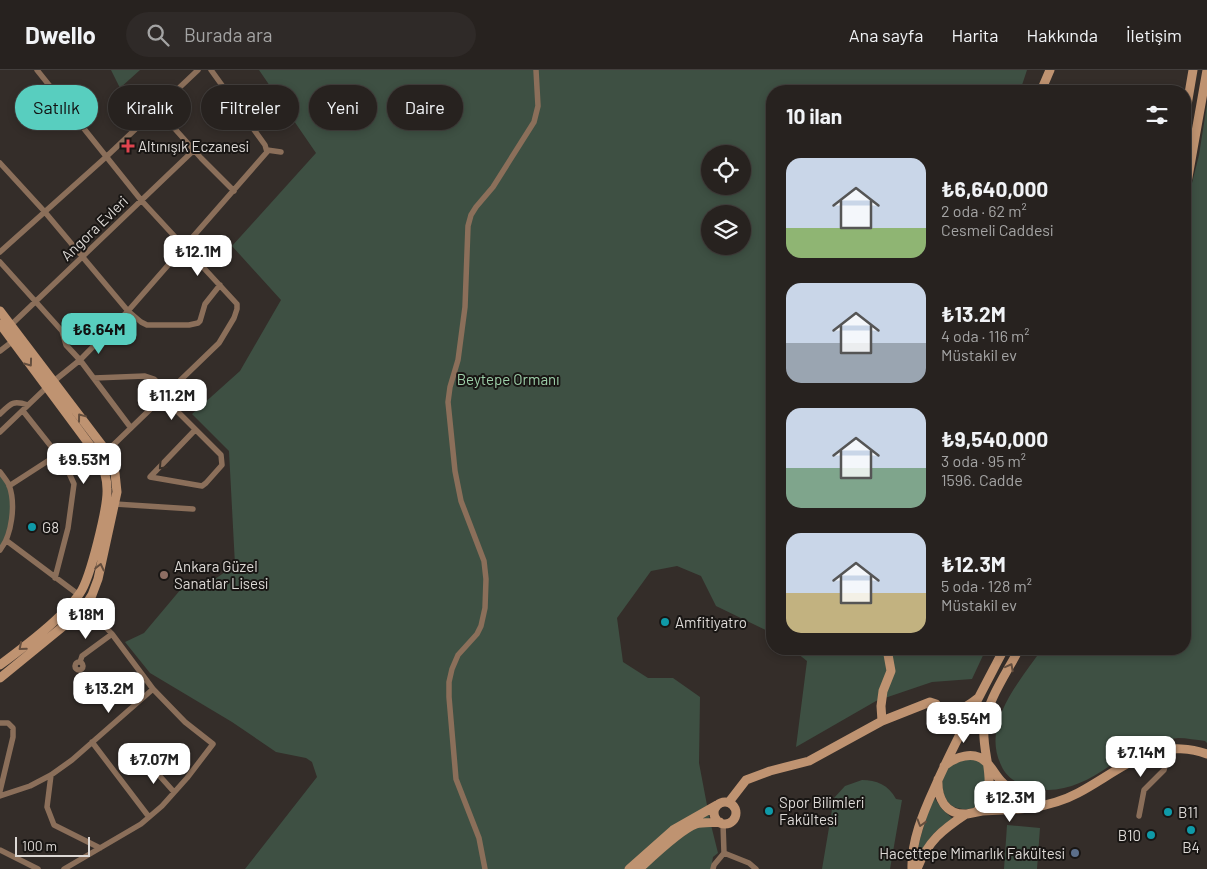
<!DOCTYPE html>
<html lang="tr">
<head>
<meta charset="utf-8">
<style>
  body { margin:0; font-family:Barlow,sans-serif; background:#2f2a28; color:#f1f3f6; height:100vh; display:flex; flex-direction:column; font-size:19px; white-space:nowrap }
  * { box-sizing:border-box; margin:0 }
  p { font-size:16px; color:#a4a4a4 }
  .icon { flex:none; width:28px; height:28px; fill:none; stroke:currentColor; stroke-width:2; stroke-linecap:round; stroke-linejoin:round }
  .map { position:relative; flex:1; overflow:hidden }
  .sheet { position:absolute; left:766px; top:15px; width:425px; height:570px; display:flex; flex-direction:column; background:#27221f; border-radius:20px; box-shadow:0 2px 8px #0003,0 0 0 1px #433f3d }
  .sheet>* { flex:none }
  .hud { position:absolute; left:15px; top:15px; width:475px; height:45px; display:flex; gap:10px }
  .tools { position:absolute; left:701px; top:75px; display:grid; gap:10px }
  .tools a { display:grid; place-items:center; width:50px; height:50px; border-radius:50%; background:#27221f; box-shadow:0 2px 8px #0003,0 0 0 1px #433f3d; font-size:25px }
  .scale { position:absolute; left:15px; bottom:12px; width:75px; box-sizing:border-box; padding-left:5px; border:2px solid #ddd9d6; border-top:0; font-size:14px; line-height:18px; white-space:nowrap; color:#ddd9d6; -webkit-text-stroke:4px #191614; paint-order:stroke }
  .price { position:absolute; translate:-50% -42px; padding:0 11px; border-radius:10px; background:#fff; color:#222; font-size:16px; line-height:32px; filter:drop-shadow(0 1px 2px #0008) }
  .price::after { content:''; position:absolute; left:50%; top:30px; width:15px; height:11px; margin-left:-8px; background:inherit; clip-path:polygon(0 0,100% 0,50% 100%) }
  .price.active { background:#58cebf; color:#111 }
  ul { padding:0; list-style:none }
  li { display:flex; align-items:center; gap:15px; height:125px; padding:0 20px }
  li span { display:grid; place-items:center; flex:none; width:140px; height:100px; border-radius:15px; color:#555 }
  li>.icon { margin-inline-start:auto }
  span .icon { width:60px; height:60px; fill:#fffc; stroke-width:1 }
  li b { font-size:21px }
  h2 { display:flex; justify-content:space-between; align-items:center; height:60px; padding:0 20px; font-size:21px }
  .pill { padding:0 18px; border-radius:22px; background:#27221f; box-shadow:0 2px 8px #0003,0 0 0 1px #433f3d; font-size:18px; line-height:45px }
  .pill.active { background:#58cebf; color:#111 }
  header { display:flex; align-items:center; gap:30px; box-sizing:border-box; height:70px; padding:0 25px; background:#27221f; border-bottom:1px solid #433f3d }
  header strong { font-size:24px }
  nav { display:flex; gap:28px; margin-inline-start:auto; font-size:18px }
  .search { width:350px; height:45px; background:#2f2a28; display:flex; align-items:center; gap:12px; box-sizing:border-box; padding:0 18px; border-radius:28px; color:#a4a4a4; font-size:19px }
  .map>svg:first-child { display:block }
  .green { fill:#3e5043; fill-rule:evenodd }
  .lines { fill:none; stroke-linecap:round; stroke-linejoin:round }
  .street { stroke:#8b6f5a; stroke-width:5.5 }
  .secondary { stroke:#bf9371; stroke-width:9 }
  .oneway { stroke:#644e3e }
  .oneway2 { stroke:#3b3129 }
  .health-dot { fill:#e0444e; stroke:#191614; stroke-width:2 }
  .culture-dot { fill:#0f9aa8; stroke:#191614; stroke-width:2 }
  .education-dot { fill:#8d6e63; stroke:#191614; stroke-width:2 }
  .service-dot { fill:#5c6f8a; stroke:#191614; stroke-width:2 }
  .labels { text-anchor:middle; dominant-baseline:central; stroke-width:4; stroke-linejoin:round; paint-order:stroke }
  .poi-label { font-size:15px; fill:#ddd9d6; stroke:#191614; text-anchor:start }
  .street-label { font-size:15px; fill:#ddd9d6; stroke:#191614 }
  .park-label { font-size:15px; fill:#9dcfa9; stroke:#191614 }
</style>
</head>
<body>
<header>
<strong>Dwello</strong>
<div class="search"><svg class="icon" aria-label="search" viewBox="0 0 24 24"><circle cx="10" cy="10" r="6"/><path d="M15 15l6 6"/></svg>Burada ara</div>
<nav><a>Ana sayfa</a><a>Harita</a><a>Hakkında</a><a>İletişim</a></nav>
</header>
<div class="map">
<svg width="1207" height="799" viewBox="0 0 1207 799">
  <rect width="100%" height="100%" fill="#342d29"/>
  <!-- green -->
  <path class="green" d="M 111,0 L 140,0 L 120,18 Z
    M 259,0 L 1027,0 L 1020,21 L 772,21 L 772,563 L 716,536 L 701,506 L 677,496 L 651,501 L 617,548 L 623,592 L 648,608 L 673,608 L 700,627 L 699,693 L 710,751 L 718,783 L 713,787 L 711,799 L 245,799 L 317,707 L 312,692 L 306,688 L 276,682 L 232,652 L 150,603 L 125,572 L 144,563 L 181,519 L 205,516 L 235,495 L 229,381 L 192,344 L 240,301 L 281,230 L 232,176 L 316,83 ZM 710,84 L 742,84 L 742,116 L 710,116 ZM 710,144 L 742,144 L 742,176 L 710,176 Z
    M 1207,34 L 1207,673 L 1205,671 C 1196,670 1187,668 1178,668 C 1164,669 1147,676 1134,681 C 1125,685 1116,692 1108,697 C 1085,713 1057,726 1029,717 C 1017,714 1006,707 1001,695 C 981,653 1020,611 1042,579 L 1185,579 L 1185,141 L 1199,85 Z
    M 0,402 C 19,432 13,449 0,480 Z
    M 792,579 L 986,579 L 972,609 L 932,612 L 876,631 L 796,677 L 807,591 Z
    M 972,689 C 975,690 980,691 982,693 C 990,700 983,731 976,737 C 973,739 968,739 965,739 C 958,739 952,737 948,732 C 939,721 940,701 953,694 C 958,691 966,690 972,689 Z
    M 862,710 C 876,710 889,715 896,729 L 902,730 L 890,799 L 822,799 L 834,728 L 845,716 Z
    M 994,715 L 999,715 L 1007,723 L 1025,734 L 996,738 L 985,737 L 989,731 Z
    M 933,726 L 942,739 L 953,749 C 935,759 923,773 917,793 L 915,792 L 920,769 Z
    M 1007,755 L 1040,758 L 1037,799 L 1004,799 Z"/>
  <g class="lines">
    <!-- street -->
    <path class="street" d="M 37,0 L 141,130 L 237,234 L 237,239 L 234,248 L 219,273 L 106,382
      M 157,39 L 201,88 L 234,121
      M 267,80 L 281,82
      M 0,93 L 44,141 L 128,241 L 141,252 L 147,255 L 189,255 L 198,253 L 200,251 L 205,234 L 220,215
      M 0,182 L 106,87 L 198,0
      M 0,192 L 62,261 L 66,275 L 80,290
      M 12,254 L 194,80
      M 0,281 L 13,271
      M 80,290 L 131,358
      M 94,308 L 145,306 L 154,309 L 168,323
      M 54,311 L 80,290 L 128,241 L 267,82 L 265,75 L 211,0
      M 163,327 L 221,385 L 222,395 L 206,413 L 202,416 L 150,407 L 195,360
      M 23,341 L 65,394 L 74,414 L 68,458 L 55,508
      M 0,344 C 11,333 13,330 28,335
      M 0,362 L 47,317
      M 0,402 C 3,406 7,411 9,415 C 16,434 12,465 0,480
      M 9,416 L 57,385
      M 115,434 L 193,439
      M 7,471 L 79,525
      M75 596a4 4 0 1 1 8 0a4 4 0 1 1-8 0Z
      M 80,592 L 82,586 L 112,564
      M 0,653 L 8,653 L 13,658 L 13,667 L 0,721
      M 92,672 L 149,747
      M 149,694 L 174,722
      M 51,705 L 47,737 L 54,755 L 100,778
      M 0,726 L 30,716 L 51,705 L 72,690 L 153,619 L 112,564 L 86,536
      M 1139,746 L 1144,720 L 1164,700 L 1170,678
      M 0,780 L 38,799
      M 724,783 L 749,793 L 756,799
      M 64,799 L 141,754 L 162,736 L 187,708 L 213,674 L 185,652 L 153,619
      M 485,799 L 479,768 L 456,709 L 449,627 L 449,612 L 452,599 L 458,585 L 477,564 L 481,556 L 485,538 L 486,509 L 484,491 L 461,431 L 455,401 L 448,332 L 450,317 L 458,290 L 465,237 L 468,156 L 471,145 L 476,137 L 493,117 L 534,52 L 538,36 L 536,0
      M 713,799 L 714,795 L 724,783 L 723,754"/>
    <!-- secondary -->
    <path class="secondary" d="M 1041,21 L 1050,0
      M 1185,47 L 1193,0
      M 1185,124 L 1207,0
      M 0,241 L 104,378 L 115,403 L 117,422 L 98,509 L 92,525 L 82,541 L 0,608
      M 0,254 L 98,386 C 103,396 107,408 107,419 C 108,437 90,509 80,523 C 64,547 24,577 0,595
      M 882,651 L 881,636 L 883,621 L 891,601 L 887,579
      M 944,696 C 955,687 974,680 986,692 C 993,698 996,707 1003,713 C 1014,723 1027,729 1039,736
      M 938,709 C 937,728 945,745 967,744 C 972,743 977,742 982,741 C 1015,740 1048,739 1078,723 C 1103,710 1127,690 1155,682 C 1171,677 1191,678 1207,684
      M 729,732 L 746,710 L 770,701 L 809,691 L 882,651 L 930,632 L 936,634 L 942,642 C 955,645 968,636 978,628
      M714 743a11 11 0 1 1 22 0a11 11 0 1 1-22 0Z
      M 976,742 C 1002,718 981,686 984,657 C 986,632 1008,601 1019,579
      M 629,799 L 673,760 L 717,735
      M 639,799 C 651,788 681,759 696,754 C 703,752 713,753 720,752
      M 912,799 C 911,772 923,743 934,719 C 955,671 980,625 1004,579
      M 917,799 C 928,771 942,760 966,744"/>
  </g>
  <!-- one-way arrows -->
  <defs><path id="oneway-chevron" d="M-2-3.5L2.5 0L-2 3.5" fill="none" stroke-width="1.6" stroke-linecap="round" stroke-linejoin="round" transform="scale(1.25)"/></defs>
  <g class="oneway">
    <use href="#oneway-chevron" transform="translate(29 293) rotate(54)"/>
    <use href="#oneway-chevron" transform="translate(81 347) rotate(-127)"/>
    <use href="#oneway-chevron" transform="translate(100 497) rotate(-77)"/>
    <use href="#oneway-chevron" transform="translate(22 577) rotate(140)"/>
    <use href="#oneway-chevron" transform="translate(1010 597) rotate(-62)"/>
    <use href="#oneway-chevron" transform="translate(921 753) rotate(107)"/>
  </g>
  <use class="oneway2" href="#oneway-chevron" transform="translate(162 396) rotate(133)"/>
  <!-- markers -->
  <path class="health-dot" d="M125.5 68.5h5v5h5v5h-5v5h-5v-5h-5v-5h5z"/>
  <g class="culture-dot">
    <circle cx="32" cy="457" r="5"/>
    <circle cx="665" cy="552" r="5"/>
    <circle cx="769" cy="741" r="5"/>
    <circle cx="1168" cy="742" r="5"/>
    <circle cx="1191" cy="760" r="5"/>
    <circle cx="1151" cy="765" r="5"/>
  </g>
  <circle class="education-dot" cx="164" cy="505" r="5"/>
  <circle class="service-dot" cx="1075" cy="783" r="5"/>
  <g class="labels">
    <!-- poi labels -->
    <g class="poi-label">
      <text x="138" y="76">Altınışık Eczanesi</text>
      <text x="42" y="457">G8</text>
      <text x="174" y="496">Ankara Güzel<tspan x="174" dy="17">Sanatlar Lisesi</tspan></text>
      <text x="675" y="552">Amfitiyatro</text>
      <text x="779" y="732">Spor Bilimleri<tspan x="779" dy="17">Fakültesi</tspan></text>
      <text x="1178" y="742">B11</text>
      <text x="1141" y="765" text-anchor="end">B10</text>
      <text x="1191" y="777" text-anchor="middle">B4</text>
      <text x="1065" y="783" text-anchor="end">Hacettepe Mimarlık Fakültesi</text>
    </g>
    <!-- street labels -->
    <g class="street-label">
      <text transform="translate(94 158) rotate(-44)">Angora Evleri</text>
    </g>
    <!-- park labels -->
    <g class="park-label">
      <text x="508" y="309">Beytepe Ormanı</text>
    </g>
  </g>
</svg>
<div class="tools">
<a><svg class="icon" aria-label="locate" viewBox="0 0 24 24"><circle cx="12" cy="12" r="6"/><path d="M12 2v4M12 18v4M2 12h4M18 12h4"/></svg></a>
<a><svg class="icon" aria-label="layers" viewBox="0 0 24 24"><path d="M12 4l9 5-9 5-9-5zM3 14l9 5 9-5"/></svg></a>
</div>
<div class="scale">100 m</div>
<b class="price" style="left:198px;top:207px">₺12.1M</b>
<b class="price active" style="left:99px;top:285px">₺6.64M</b>
<b class="price" style="left:172px;top:351px">₺11.2M</b>
<b class="price" style="left:84px;top:415px">₺9.53M</b>
<b class="price" style="left:86px;top:570px">₺18M</b>
<b class="price" style="left:109px;top:644px">₺13.2M</b>
<b class="price" style="left:964px;top:674px">₺9.54M</b>
<b class="price" style="left:1141px;top:708px">₺7.14M</b>
<b class="price" style="left:154px;top:715px">₺7.07M</b>
<b class="price" style="left:1010px;top:753px">₺12.3M</b>
<div class="hud">
<a class="pill active">Satılık</a>
<a class="pill">Kiralık</a>
<a class="pill">Filtreler</a>
<a class="pill">Yeni</a>
<a class="pill">Daire</a>
</div>
<section class="sheet">
<h2>10 ilan<svg class="icon" aria-label="filters" viewBox="0 0 24 24"><path d="M4 7h16M4 17h16"/><circle cx="9" cy="7" r="2"/><circle cx="15" cy="17" r="2"/></svg></h2>
<ul>
<li><span style="background:linear-gradient(#c9d6e8 70%,#8fb573 0)"><svg class="icon" aria-label="home" viewBox="0 0 24 24"><path d="M3 11l9-7 9 7M6 9v11h12V9"/></svg></span><div><b>₺6,640,000</b><p>2 oda · 62 m²</p><p>Cesmeli Caddesi</p></div></li>
<li><span style="background:linear-gradient(#c9d6e8 60%,#9aa5b1 0)"><svg class="icon" aria-label="home" viewBox="0 0 24 24"><path d="M3 11l9-7 9 7M6 9v11h12V9"/></svg></span><div><b>₺13.2M</b><p>4 oda · 116 m²</p><p>Müstakil ev</p></div></li>
<li><span style="background:linear-gradient(#c9d6e8 60%,#7fa58c 0)"><svg class="icon" aria-label="home" viewBox="0 0 24 24"><path d="M3 11l9-7 9 7M6 9v11h12V9"/></svg></span><div><b>₺9,540,000</b><p>3 oda · 95 m²</p><p>1596. Cadde</p></div></li>
<li><span style="background:linear-gradient(#c9d6e8 60%,#c2b280 0)"><svg class="icon" aria-label="home" viewBox="0 0 24 24"><path d="M3 11l9-7 9 7M6 9v11h12V9"/></svg></span><div><b>₺12.3M</b><p>5 oda · 128 m²</p><p>Müstakil ev</p></div></li>
</ul>
</section>
</div>
</body>
</html>
